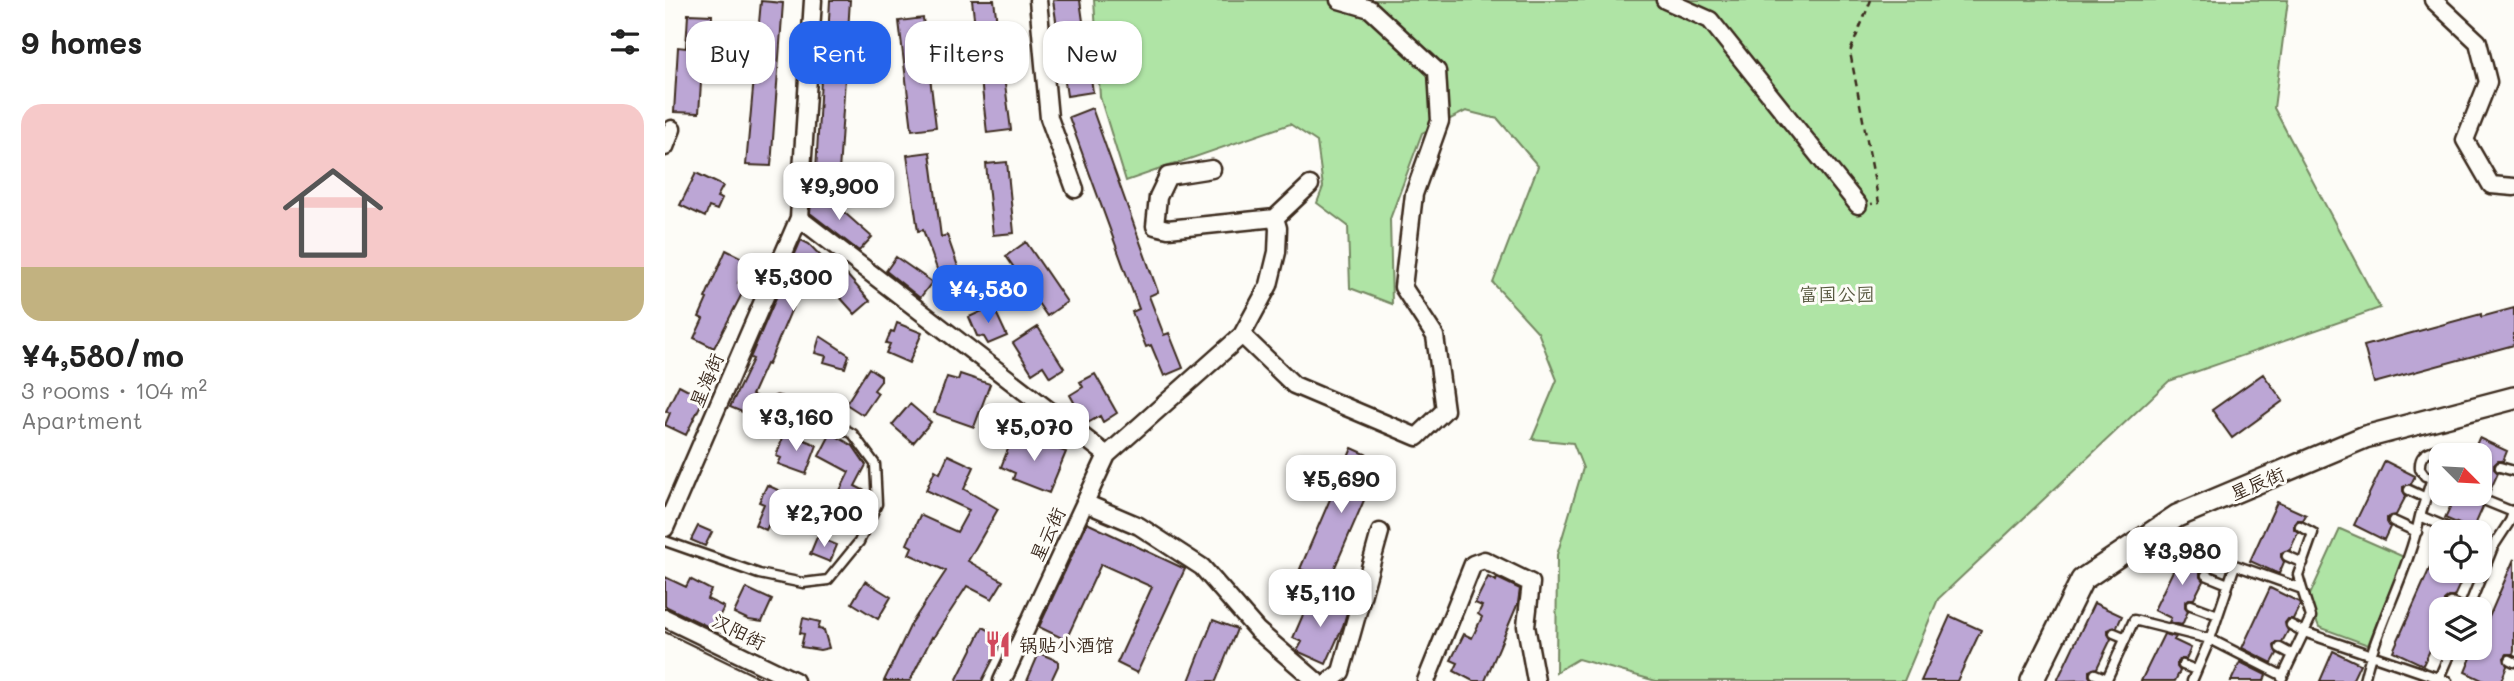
<!DOCTYPE html>
<html lang="en">
<head>
<meta charset="utf-8">
<style>
  body { margin:0; font-family:Mali,"LXGW WenKai TC",sans-serif; background:#f2f2f2; color:#222; height:100vh; display:flex; flex-direction:column; font-size:26px; white-space:nowrap }
  * { box-sizing:border-box; margin:0 }
  p { font-size:23px; color:#767676 }
  .icon { flex:none; width:38px; height:38px; fill:none; stroke:currentColor; stroke-width:2; stroke-linecap:round; stroke-linejoin:round }
  .map { position:relative; flex:1; overflow:hidden }
  .details { display:flex; flex-direction:column; background:#fff; width:665px }
  .details>* { flex:none }
  .guide { position:absolute; left:21px; top:21px; width:665px; height:63px; display:flex; gap:14px }
  .needle { width:46px; rotate:114deg }
  .buttons { position:absolute; left:1764px; top:443px; display:grid; gap:14px }
  .buttons a { display:grid; place-items:center; width:63px; height:63px; border-radius:14px; background:#fff; box-shadow:0 2px 5px #0004; font-size:35px }
  .price { position:absolute; translate:-50% -60px; padding:0 16px; border-radius:14px; background:#fff; color:#222; font-size:23px; line-height:46px; filter:drop-shadow(0 2px 4px #0008) }
  .price::after { content:''; position:absolute; left:50%; top:42px; width:21px; height:16px; margin-left:-10px; background:inherit; clip-path:polygon(0 0,100% 0,50% 100%) }
  .price.active { background:#2563eb; color:#fff }
  ul { padding:0; list-style:none }
  li { display:grid; align-content:center; gap:14px; height:371px; padding:0 21px }
  li span { display:grid; place-items:center; height:217px; border-radius:21px; color:#555 }
  li>.icon { margin-inline-start:auto }
  span .icon { width:126px; height:126px; fill:#fffc; stroke-width:1 }
  li b { font-size:30px }
  h2 { display:flex; justify-content:space-between; align-items:center; height:84px; padding:0 21px; font-size:30px }
  .tag { padding:0 24px; border-radius:21px; background:#fff; box-shadow:0 2px 5px #0004; font-size:24px; line-height:63px }
  .tag.active { background:#2563eb; color:#fff }
  main { display:flex; flex:1; min-height:0 }
  .map>svg:first-child { display:block }
  .green { fill:#afe4a5; stroke:#758762; stroke-width:2 }
  .building { fill:#bca6d5; stroke:#3b2a1e; stroke-width:2 }
  .lines { fill:none; stroke-linecap:round; stroke-linejoin:round }
  .service-casing { stroke:#3b2a1e; stroke-width:13 }
  .minor-casing { stroke:#3b2a1e; stroke-width:21 }
  .tertiary-casing { stroke:#3b2a1e; stroke-width:26 }
  .path { stroke:#3b2a1e; stroke-width:2.5; stroke-dasharray:7 5; stroke-linecap:butt }
  .service { stroke:#fdfcf7; stroke-width:8 }
  .minor { stroke:#fdfcf7; stroke-width:16 }
  .tertiary { stroke:#fdfcf7; stroke-width:21 }
  .tram { stroke:#3b2a1e; stroke-width:2 }
  .labels { text-anchor:middle; dominant-baseline:central; stroke-width:6; stroke-linejoin:round; paint-order:stroke }
  .park-label { font-size:19px; fill:#585840; stroke:#fdfcf7 }
  .street-label { font-size:19px; fill:#3b2a1e; stroke:#fdfcf7 }
  .poi-label { font-size:19px; fill:#3b2a1e; stroke:#fdfcf7; text-anchor:start }
</style>
</head>
<body>
<main>
<section class="details">
<h2>9 homes<svg class="icon" aria-label="filters" viewBox="0 0 24 24"><path d="M4 7h16M4 17h16"/><circle cx="9" cy="7" r="2"/><circle cx="15" cy="17" r="2"/></svg></h2>
<ul>
<li><span style="background:linear-gradient(#f6c9c9 75%,#c2b280 0)"><svg class="icon" aria-label="home" viewBox="0 0 24 24"><path d="M3 11l9-7 9 7M6 9v11h12V9"/></svg></span><div><b>¥4,580/mo</b><p>3 rooms · 104 m²</p><p>Apartment</p></div></li>
</ul>
</section>
<div class="map">
<svg width="1849" height="681" viewBox="0 0 1849 681">
  <rect width="100%" height="100%" fill="#fdfcf7"/>
  <filter id="ink" filterUnits="userSpaceOnUse"><feTurbulence type="fractalNoise" baseFrequency=".0143" numOctaves="2"/><feDisplacementMap in="SourceGraphic" scale="14" xChannelSelector="R" yChannelSelector="G"/><feConvolveMatrix kernelMatrix="1 2 1 2 8 2 1 2 1" color-interpolation-filters="sRGB"/></filter>
  <g filter="url(#ink)">
    <!-- green -->
    <path class="green" d="M 429,0 L 1623,0 L 1609,108 L 1715,308 L 1504,381 L 1273,599 L 1239,681 L 991,681 L 913,659 L 891,672 L 892,555 L 918,468 L 908,443 L 867,439 L 892,380 L 873,332 L 828,283 L 873,166 L 833,119 L 801,111 L 757,133 L 725,219 L 727,304 L 685,288 L 683,226 L 652,203 L 658,187 L 652,142 L 625,124 L 461,181 L 435,97 Z
      M 1675,529 L 1739,557 L 1703,645 L 1654,627 L 1643,599 Z"/>
    <!-- building -->
    <path class="building" d="M 165,0 L 185,0 L 174,172 L 151,171 L 156,79 L 161,79 Z
      M 307,0 L 329,0 L 346,130 L 322,133 Z
      M 388,0 L 415,0 L 428,92 L 402,96 Z
      M 96,1 L 118,3 L 106,166 L 81,165 Z
      M 23,14 L 47,15 L 45,52 L 38,52 L 34,113 L 9,112 L 13,47 L 21,48 Z
      M 258,18 L 271,127 L 247,130 L 234,21 Z
      M 427,108 L 493,292 L 484,296 L 499,335 L 504,333 L 518,368 L 499,376 L 486,345 L 481,347 L 467,312 L 474,309 L 404,117 Z
      M 265,152 L 276,237 L 282,235 L 305,301 L 286,308 L 258,230 L 253,231 L 242,155 Z
      M 342,162 L 349,233 L 328,235 L 321,164 Z
      M 31,173 L 58,186 L 52,197 L 57,199 L 52,210 L 44,207 L 40,217 L 15,205 Z
      M 155,191 L 207,237 L 194,251 L 145,213 L 146,202 Z
      M 136,240 L 144,244 L 178,279 L 182,275 L 205,301 L 190,314 L 164,285 L 158,290 L 142,273 L 103,365 L 101,364 L 87,395 L 90,396 L 82,414 L 65,407 L 88,359 L 85,358 Z
      M 361,242 L 402,302 L 382,316 L 341,256 Z
      M 61,250 L 83,261 L 73,283 L 81,286 L 49,348 L 29,338 L 38,319 L 34,317 L 42,299 L 40,298 Z
      M 231,257 L 267,282 L 255,298 L 221,271 Z
      M 328,306 L 342,336 L 323,344 L 319,337 L 312,336 L 304,317 Z
      M 1849,308 L 1849,345 L 1709,383 L 1699,346 L 1816,314 L 1816,317 Z
      M 232,323 L 257,333 L 244,363 L 221,353 L 225,344 L 221,343 L 226,331 L 229,332 Z
      M 373,327 L 399,368 L 385,377 L 378,366 L 367,373 L 348,343 Z
      M 155,336 L 184,355 L 180,368 L 159,362 L 161,356 L 150,353 Z
      M 204,368 L 216,376 L 216,381 L 209,390 L 213,393 L 198,415 L 181,404 Z
      M 295,374 L 325,384 L 309,427 L 269,413 L 282,377 L 293,380 Z
      M 430,374 L 452,413 L 438,422 L 435,416 L 421,424 L 405,395 L 418,387 L 415,382 Z
      M 1598,374 L 1618,401 L 1567,438 L 1547,410 Z
      M 14,385 L 39,398 L 21,435 L 0,425 L 5,413 L 1,411 Z
      M 245,404 L 266,422 L 248,443 L 227,425 Z
      M 120,432 L 152,445 L 141,474 L 113,464 L 116,458 L 111,456 Z
      M 166,433 L 188,446 L 201,465 L 190,486 L 204,493 L 192,519 L 167,507 L 184,472 L 154,456 Z
      M 364,438 L 401,452 L 384,493 L 348,479 L 350,473 L 336,467 L 347,439 L 362,445 Z
      M 1814,438 L 1842,451 L 1838,461 L 1833,461 L 1829,465 L 1829,469 L 1833,473 L 1823,495 L 1815,498 L 1815,503 L 1818,507 L 1808,530 L 1780,518 L 1791,494 L 1815,494 L 1815,455 L 1807,455 Z
      M 687,448 L 716,461 L 664,581 L 635,569 Z
      M 283,455 L 309,467 L 299,489 L 333,509 L 303,561 L 338,581 L 327,599 L 302,586 L 268,638 L 267,637 L 245,681 L 219,681 L 246,624 L 281,571 L 244,554 L 247,547 L 242,544 L 255,515 L 292,532 L 304,510 L 261,490 L 270,470 L 275,473 Z
      M 1720,461 L 1750,476 L 1746,484 L 1738,487 L 1738,491 L 1741,496 L 1731,515 L 1722,518 L 1722,522 L 1725,527 L 1719,540 L 1689,525 Z
      M 102,485 L 126,496 L 120,509 L 125,511 L 118,528 L 105,522 L 101,530 L 90,525 L 99,504 L 94,502 Z
      M 1612,502 L 1641,515 L 1638,520 L 1632,520 L 1629,524 L 1629,529 L 1633,532 L 1625,550 L 1616,553 L 1616,557 L 1619,562 L 1614,574 L 1585,561 Z
      M 422,523 L 520,569 L 472,673 L 452,663 L 487,587 L 436,564 L 401,640 L 374,627 Z
      M 33,526 L 47,532 L 40,546 L 26,540 Z
      M 152,537 L 172,545 L 165,562 L 145,554 Z
      M 1776,543 L 1776,570 L 1800,570 L 1800,573 L 1789,597 L 1784,597 L 1780,600 L 1780,605 L 1783,609 L 1776,609 L 1776,625 L 1773,632 L 1768,632 L 1765,635 L 1765,641 L 1768,644 L 1758,665 L 1728,651 Z
      M 1518,550 L 1546,564 L 1544,569 L 1535,572 L 1535,577 L 1538,581 L 1529,599 L 1524,599 L 1520,602 L 1520,607 L 1523,611 L 1517,625 L 1504,622 L 1506,618 L 1489,610 Z
      M 1849,559 L 1849,651 L 1848,654 L 1842,654 L 1839,658 L 1842,666 L 1836,681 L 1819,681 L 1800,672 L 1810,648 L 1815,648 L 1815,638 Z
      M 0,577 L 21,587 L 25,579 L 46,590 L 42,599 L 59,607 L 48,629 L 0,606 Z
      M 823,577 L 831,581 L 832,578 L 855,589 L 853,603 L 820,681 L 808,681 L 789,671 L 793,663 L 786,660 L 799,634 L 807,638 L 817,617 L 813,614 L 817,606 L 810,603 Z
      M 200,581 L 226,597 L 213,619 L 187,603 Z
      M 81,588 L 107,600 L 97,622 L 84,620 L 69,613 Z
      M 1605,588 L 1634,602 L 1635,605 L 1628,619 L 1623,619 L 1620,623 L 1623,631 L 1617,642 L 1612,642 L 1609,646 L 1612,654 L 1607,663 L 1577,648 Z
      M 656,597 L 683,609 L 678,626 L 661,664 L 632,651 L 637,642 L 628,638 L 643,603 L 651,607 Z
      M 1429,603 L 1457,616 L 1452,627 L 1443,630 L 1443,634 L 1446,639 L 1432,668 L 1424,671 L 1424,676 L 1427,680 L 1392,681 Z
      M 1285,616 L 1316,630 L 1292,681 L 1256,681 Z
      M 138,618 L 155,622 L 153,629 L 159,630 L 164,648 L 155,650 L 136,647 L 139,634 L 135,633 Z
      M 548,620 L 572,629 L 551,681 L 524,681 Z
      M 318,627 L 339,638 L 317,681 L 291,681 Z
      M 1499,634 L 1511,637 L 1509,640 L 1526,648 L 1521,659 L 1516,659 L 1512,662 L 1512,667 L 1515,671 L 1510,681 L 1476,681 Z
      M 1668,651 L 1695,664 L 1687,681 L 1655,681 Z
      M 374,653 L 393,661 L 393,666 L 386,681 L 362,681 Z
      M 1575,662 L 1601,675 L 1599,681 L 1566,681 Z"/>
    <g class="lines">
      <!-- service casing -->
      <g class="service-casing">
        <path id="service" d="M 1835,467 L 1849,471
          M 1767,478 L 1760,476 L 1755,469 C 1754,458 1758,453 1769,450 L 1778,455
          M 1744,490 L 1761,498
          M 1821,501 L 1848,512
          M 1755,516 L 1767,478 L 1776,472
          M 1728,521 L 1752,532
          M 1635,526 L 1648,533 L 1633,575 L 1637,589
          M 0,541 L 94,574 L 138,583 L 163,580 L 194,542 L 212,504 L 210,464 L 188,434 L 145,409 L 112,401
          M 1815,541 L 1828,547
          M 1622,556 L 1638,563
          M 1806,570 L 1817,575
          M 1541,575 L 1563,584
          M 1786,603 L 1801,609
          M 1526,605 L 1553,615
          M 1803,609 L 1828,547 L 1845,521 L 1849,510
          M 1449,633 L 1461,638
          M 1771,638 L 1776,641
          M 1615,648 L 1628,655
          M 1845,660 L 1849,662
          M 1518,665 L 1531,670
          M 1430,674 L 1442,679
          M 1617,678 L 1639,632 L 1626,625
          M 1774,678 L 1787,648
          M 1441,681 L 1469,620 L 1545,639 L 1618,676
          M 1527,681 L 1545,639 L 1570,565 L 1637,589 L 1646,617 L 1639,632 L 1782,681
          M 1699,681 C 1712,624 1743,573 1755,516 L 1793,532"/>
      </g>
      <!-- minor casing -->
      <g class="minor-casing">
        <path id="minor" d="M 373,0 L 384,118 L 410,189
          M 1000,0 L 1045,20 L 1193,205
          M 1768,0 L 1813,42 L 1823,82 L 1800,140 L 1826,185 L 1849,187
          M 0,147 L 7,129
          M 547,169 L 503,176 L 493,197 L 490,226 L 503,229 L 610,218
          M 134,218 L 442,455
          M 577,335 L 629,385 L 752,437 L 780,410 L 770,336 L 738,287 L 749,194 L 775,121 L 772,71 L 705,9 L 674,0
          M 420,503 L 474,526 L 537,567 L 592,630 L 651,681
          M 0,528 L 134,218 L 148,0
          M 0,618 L 130,681
          M 337,681 L 442,455 L 577,335 L 604,285 L 612,252 L 613,228 L 610,218 L 645,185
          M 665,681 L 676,672 L 715,532
          M 761,681 L 808,564 L 819,560 L 866,583 L 861,626 L 871,681"/>
      </g>
      <!-- tertiary casing -->
      <g class="tertiary-casing">
        <path id="tertiary" d="M 1367,681 L 1417,580 L 1512,516 L 1700,437 L 1849,398"/>
      </g>
      <!-- path -->
      <path class="path" d="M 1206,0 L 1185,52 L 1214,203 L 1206,204"/>
      <!-- service -->
      <use href="#service" class="service"/>
      <!-- minor -->
      <use href="#minor" class="minor"/>
      <!-- tertiary -->
      <use href="#tertiary" class="tertiary"/>
      <!-- tram -->
      <path class="tram" d="M 0,632 L 101,681"/>
    </g>
  </g>
  <!-- icons -->
  <defs>
    <g id="restaurant-bare" transform="scale(2.1)"><path d="M-5-6h1v4h1v-4h1v4h1v-4h1v5L-1.5 .5V6h-2V.5L-5-1ZM5-6V6H3V1.5H1.5Q1.5-4 5-6Z" fill="#d1495b" stroke="#fdfcf7" stroke-width="2.5" paint-order="stroke"/></g>
  </defs>
  <g fill-rule="evenodd">
    <use href="#restaurant-bare" x="333" y="644"/>
  </g>
  <g class="labels">
    <!-- park labels -->
    <g class="park-label">
      <text x="1172" y="293">富国公园</text>
    </g>
    <!-- street labels -->
    <g class="street-label">
      <text transform="translate(41 380) rotate(-67)">星海街</text>
      <text transform="translate(1592 483) rotate(-23)">星辰街</text>
      <text transform="translate(382 534) rotate(-65)">星云街</text>
      <text transform="translate(74 631) rotate(26)">汉阳街</text>
    </g>
    <!-- poi labels -->
    <g class="poi-label">
      <text x="354" y="644">锅贴小酒馆</text>
    </g>
  </g>
</svg>
<div class="buttons">
<a><svg class="needle" viewBox="-14 -14 28 28"><path d="M0-13l5 13h-10z" fill="#e53935"/><path d="M0 13l5-13h-10z" fill="#767676"/></svg></a>
<a><svg class="icon" aria-label="locate" viewBox="0 0 24 24"><circle cx="12" cy="12" r="6"/><path d="M12 2v4M12 18v4M2 12h4M18 12h4"/></svg></a>
<a><svg class="icon" aria-label="layers" viewBox="0 0 24 24"><path d="M12 4l9 5-9 5-9-5zM3 14l9 5 9-5"/></svg></a>
</div>
<b class="price" style="left:174px;top:222px">¥9,900</b>
<b class="price" style="left:128px;top:313px">¥5,300</b>
<b class="price active" style="left:323px;top:325px">¥4,580</b>
<b class="price" style="left:131px;top:453px">¥3,160</b>
<b class="price" style="left:369px;top:463px">¥5,070</b>
<b class="price" style="left:676px;top:515px">¥5,690</b>
<b class="price" style="left:159px;top:549px">¥2,700</b>
<b class="price" style="left:1517px;top:587px">¥3,980</b>
<b class="price" style="left:655px;top:629px">¥5,110</b>
<div class="guide">
<a class="tag">Buy</a>
<a class="tag active">Rent</a>
<a class="tag">Filters</a>
<a class="tag">New</a>
</div>
</div>
</main>
</body>
</html>
